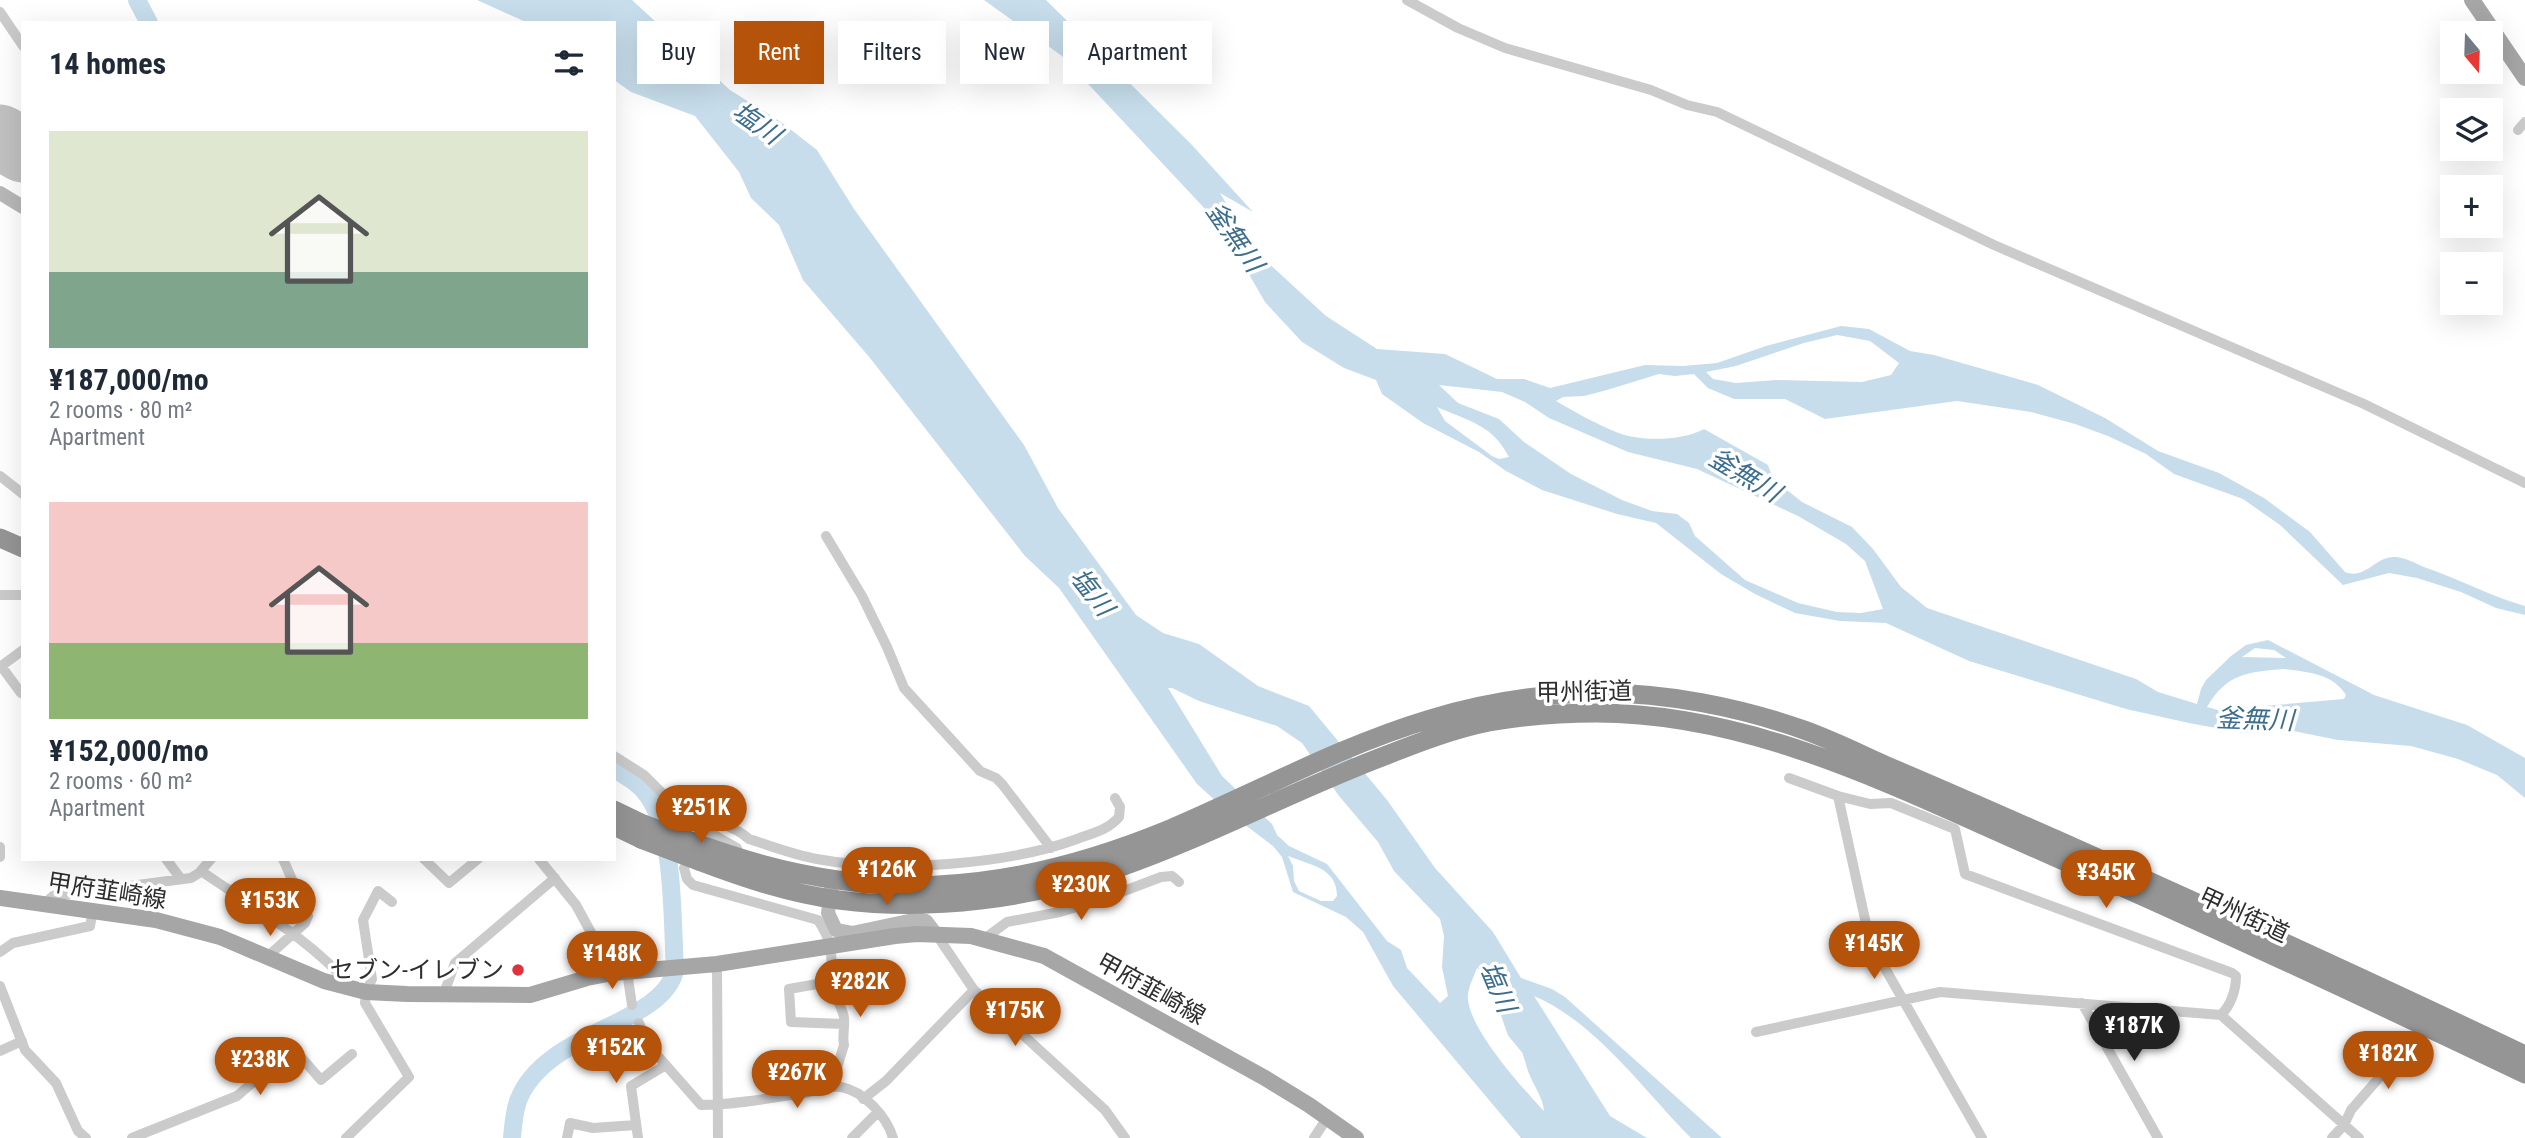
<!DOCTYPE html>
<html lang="en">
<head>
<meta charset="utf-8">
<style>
  body { margin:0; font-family:"Roboto Condensed","Noto Sans JP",sans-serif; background:#f2f2f3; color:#1f2937; height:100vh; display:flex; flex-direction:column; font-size:26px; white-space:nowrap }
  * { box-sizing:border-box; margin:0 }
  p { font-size:23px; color:#747a83 }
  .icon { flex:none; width:38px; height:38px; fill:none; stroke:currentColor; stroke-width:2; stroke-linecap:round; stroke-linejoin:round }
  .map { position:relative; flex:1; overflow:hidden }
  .sheet { position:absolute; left:21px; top:21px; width:595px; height:840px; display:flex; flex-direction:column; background:#fff; border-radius:0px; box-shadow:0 7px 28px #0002 }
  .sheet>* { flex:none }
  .hud { position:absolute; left:637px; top:21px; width:665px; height:63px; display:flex; gap:14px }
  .needle { width:46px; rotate:161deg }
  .controls { position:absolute; left:2440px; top:21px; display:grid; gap:14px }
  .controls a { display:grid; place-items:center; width:63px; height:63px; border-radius:0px; background:#fff; box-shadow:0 7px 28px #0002; font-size:35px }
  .price { position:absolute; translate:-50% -60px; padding:0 16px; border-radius:24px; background:#b45309; color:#fff; font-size:23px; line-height:46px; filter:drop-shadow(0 2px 4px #0008) }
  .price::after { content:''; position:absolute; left:50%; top:42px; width:21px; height:16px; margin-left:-10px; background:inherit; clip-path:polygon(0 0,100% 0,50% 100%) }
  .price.current { background:#222; color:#fff }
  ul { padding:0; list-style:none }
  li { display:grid; align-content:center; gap:14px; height:371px; padding:0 28px }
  li span { display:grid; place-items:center; height:217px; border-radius:0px; color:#555 }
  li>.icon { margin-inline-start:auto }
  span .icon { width:126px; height:126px; fill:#fffc; stroke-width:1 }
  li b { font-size:30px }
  h2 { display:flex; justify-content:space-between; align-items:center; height:84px; padding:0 28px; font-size:30px }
  .chip { padding:0 24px; border-radius:0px; background:#fff; box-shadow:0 7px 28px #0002; font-size:24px; line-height:63px }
  .chip.current { background:#b45309; color:#fff }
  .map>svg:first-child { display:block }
  .water { fill:#c7ddeb; fill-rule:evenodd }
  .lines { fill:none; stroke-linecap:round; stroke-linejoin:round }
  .river { stroke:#c7ddeb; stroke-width:18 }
  .runway { stroke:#c1c1c1; stroke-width:65 }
  .street { stroke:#cbcbcb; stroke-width:10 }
  .secondary { stroke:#b8b8b8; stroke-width:14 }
  .primary { stroke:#a6a6a6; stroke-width:16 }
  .highway { stroke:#959595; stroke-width:19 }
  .highway-bridge { stroke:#959595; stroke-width:19 }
  .poi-dot { fill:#e3313c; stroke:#fff; stroke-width:2.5 }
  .labels { text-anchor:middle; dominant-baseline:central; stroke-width:7; stroke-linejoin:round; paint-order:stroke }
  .street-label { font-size:24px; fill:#2e2e2e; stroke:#fff }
  .poi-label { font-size:24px; fill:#2e2e2e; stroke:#fff; text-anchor:end }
  .water-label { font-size:26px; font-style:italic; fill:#3d6e8e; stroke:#fff }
</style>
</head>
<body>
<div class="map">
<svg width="2525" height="1138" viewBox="0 0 2525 1138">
  <rect width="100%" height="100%" fill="#fff"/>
  <!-- water -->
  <path class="water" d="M 477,0 L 632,0 L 730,90 L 781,122 L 817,150 L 854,209 L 1024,445 L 1058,508 L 1136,615 L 1163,633 L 1199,644 L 1258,686 L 1309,706 L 1387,800 L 1435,868 L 1493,932 L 1521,978 L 1552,989 L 1565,997 L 1722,1138 L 1691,1138 C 1644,1091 1597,1023 1534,996 L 1610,1116 L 1647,1138 L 1521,1138 L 1393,986 L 1363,932 L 1346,917 L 1293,892 L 1282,857 L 1273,846 L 1228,812 L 1197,784 L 1059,588 L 1025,556 L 870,358 L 803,280 L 779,225 L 751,198 L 739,172 L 695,116 L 631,92 L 614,80 L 614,23 L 528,23 ZM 1168,688 L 1172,688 L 1199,701 L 1277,726 L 1302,743 L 1339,796 L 1378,842 L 1394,871 L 1440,919 L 1444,936 L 1442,967 L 1448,996 L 1440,1003 L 1407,968 L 1401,950 L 1387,941 L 1327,864 L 1289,846 L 1277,835 L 1272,824 L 1222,776 ZM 1288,856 C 1309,865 1337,867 1337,896 L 1333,901 L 1321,901 L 1299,891 L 1294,881 L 1293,866 ZM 1477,968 C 1494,980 1514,1002 1520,1023 C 1522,1030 1520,1037 1521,1045 C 1522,1054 1526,1063 1528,1071 C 1533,1085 1543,1097 1544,1111 C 1524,1090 1464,1024 1468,994 C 1469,986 1474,976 1477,968 Z
    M 984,0 L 1046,0 L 1049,3 L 1191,144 L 1253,212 L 1220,193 L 1244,234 L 1263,258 L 1326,316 L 1377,349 L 1445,354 L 1497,379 L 1524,379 L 1550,388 L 1645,365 L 1683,366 L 1717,363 L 1766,346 L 1841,326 L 1869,329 L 1910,351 L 1934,355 L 2038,385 L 2105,418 L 2158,451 L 2219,473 L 2264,498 L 2310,532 L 2345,572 C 2365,580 2375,557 2394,557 C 2404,557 2415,563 2424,567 C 2459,579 2490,596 2525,606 L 2525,615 L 2496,608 L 2461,592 L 2417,578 L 2389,573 L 2343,585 L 2280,525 L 2243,499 L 2174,474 L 2146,454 L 2108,436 L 2075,424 L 2031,412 L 1957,401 L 1825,419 L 1785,399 L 1734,399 L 1708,388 L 1694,374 L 1675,376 L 1659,374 L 1607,390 L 1584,396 L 1563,397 L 1556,401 C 1575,412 1596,424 1616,432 C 1639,442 1683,441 1704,429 L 1768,465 L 1773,479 L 1802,502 L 1852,527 L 1873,549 L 1901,587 L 1927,608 L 2136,679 L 2158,692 L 2197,704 L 2201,689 L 2206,680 L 2231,656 L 2246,645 L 2268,640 L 2374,695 L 2467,725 L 2525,758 L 2525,798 L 2497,775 L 2458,759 L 2411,746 L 2338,740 L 2278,728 L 2243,733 L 2189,723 L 2126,709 L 1969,661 L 1886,623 L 1840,621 L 1795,613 L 1755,594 L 1721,574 L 1656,523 L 1617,514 L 1542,490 L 1506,471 L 1479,452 L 1423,423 L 1382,394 L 1376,380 L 1344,368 L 1302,342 L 1265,302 L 1221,226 L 1062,56 ZM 1837,335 L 1870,341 L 1899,363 L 1891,375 L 1862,382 L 1776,380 L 1736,383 L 1713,379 L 1706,372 L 1736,366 L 1804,343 ZM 1439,385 L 1502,392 L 1525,402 L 1549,418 L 1628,452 L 1697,469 L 1798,516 L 1846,544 L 1865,561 L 1883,609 L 1861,613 L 1837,612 L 1798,603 L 1745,580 L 1695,536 L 1689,523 L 1677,514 L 1652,511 L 1622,500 L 1571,474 L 1524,442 L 1499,419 L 1458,403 ZM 1437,407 C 1468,421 1492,424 1509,457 L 1499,459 L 1492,456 L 1445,421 ZM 2255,648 L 2274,650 L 2286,658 L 2242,657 ZM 2284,669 C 2307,672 2332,673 2346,695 L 2344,699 L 2218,710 L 2207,707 C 2227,673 2248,672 2284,669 Z"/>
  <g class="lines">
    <!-- river -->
    <path class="river" d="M 137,0 L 149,23
      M 1497,977 L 1516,1031 L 1535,1054
      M 512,1138 C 513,1126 514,1112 518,1101 C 544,1031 661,1026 675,971 C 672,924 675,834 648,796 C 640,784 627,777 614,769"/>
    <!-- runway -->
    <path class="runway" d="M 0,137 L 23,150"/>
    <!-- street -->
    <path class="street" d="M 1407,0 L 1458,28 L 1505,48 L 1651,90 L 1687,105 L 1717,112 L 1994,245 L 2364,404 L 2525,483
      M 0,12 L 23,46
      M 2518,130 L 2525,122
      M 0,476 L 23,494
      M 826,536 L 862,596 L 887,647 L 904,688 L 980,771 L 996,778 L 1002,784 L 1051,848
      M 0,595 L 23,595
      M 1,666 L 21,693
      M 0,667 L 23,650
      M 614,756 L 644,775 L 690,821 L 737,848 L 739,854
      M 1789,778 L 1838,796 L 1870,804 L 1891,803 L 1955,829 L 1965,874 L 2232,973 L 2236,976 C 2236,990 2231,1005 2221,1015
      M 1838,796 L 1870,942 L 1982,1138
      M 685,816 C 705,818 734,825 749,839 C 771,846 794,855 817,859 C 891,873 1006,865 1077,839 C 1093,833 1108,830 1119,817 L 1120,807 L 1115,798
      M 0,847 L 0,857
      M 166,859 L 181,879
      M 424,859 L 449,883 L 478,859
      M 539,859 L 576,905 L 613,973
      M 684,868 L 687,879 L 693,885 L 818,920 C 839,952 827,961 835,993 C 837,1002 843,1009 844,1018 C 845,1028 842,1036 844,1045 L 831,1087
      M 201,871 C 253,907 312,940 353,989
      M 45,903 L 53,896 L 191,878 L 199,873 L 211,859
      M 936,934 L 974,990 L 1105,1110 L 1125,1138
      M 984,939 L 1007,922 L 1060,912 L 1103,899 L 1161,877 L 1172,876 L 1179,882
      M 0,952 L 13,943 L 90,926 L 93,910
      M 267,957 L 305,923 L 308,916 L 283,859
      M 717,964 L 718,1138
      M 627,972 L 632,1005
      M 834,981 L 789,989 L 791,1022 L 844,1024
      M 0,986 L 25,1050 L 56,1083 L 78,1131 L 86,1138
      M 443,996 L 455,963 L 555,878
      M 2082,1003 L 2158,1138
      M 639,1023 L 649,1046 L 701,1105 C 735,1105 770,1098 804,1093 C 816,1091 829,1085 841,1087 C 864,1091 887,1117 893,1138
      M 1756,1032 L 1940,992 L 2221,1015 L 2359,1138
      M 0,1051 L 22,1041
      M 863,1099 L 886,1081 L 974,990
      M 132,1138 L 237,1096 L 293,1048 L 321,1080 L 352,1054
      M 346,1138 L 409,1077 L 365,1003 L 366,992 L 372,979 L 363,920 L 378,891 L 392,902
      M 567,1138 L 570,1123 L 593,1128 L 636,1125
      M 638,1138 L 631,1086 L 666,1065
      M 852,1138 L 878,1112
      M 1314,1138 L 1327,1118
      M 2332,1138 L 2344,1125 L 2351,1110 L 2425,1025"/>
    <!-- secondary -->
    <path class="secondary" d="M 0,193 L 23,207
      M 831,889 L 828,913 L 836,930 L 852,933 L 918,919 L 926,921 L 936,934"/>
    <!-- primary -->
    <path class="primary" d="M 2472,0 L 2525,78
      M 0,898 L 156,920 L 220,937 L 324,981 L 366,992 L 407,994 L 530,995 L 587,978 L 613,973 L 717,964 L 895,936 L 917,934 L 971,936 L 1044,956 L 1265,1078 L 1309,1105 L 1356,1138"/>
    <!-- highway -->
    <path class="highway" d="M 0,538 L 23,548
      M 614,810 L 643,824
      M 614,826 L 641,839
      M 696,843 C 864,906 1005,897 1170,829 C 1257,792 1340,746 1430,719 C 1483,703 1539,694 1594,693 C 1664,692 1739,707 1804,730 C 1835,741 1864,756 1894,769 C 1951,793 2007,818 2064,843 C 2218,912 2372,982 2525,1055
      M 699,861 C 744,878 791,894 839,900 C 931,912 1031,899 1118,868 C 1210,836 1296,789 1387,755 C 1420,742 1454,729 1489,722 C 1524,716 1560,713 1596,713 C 1754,713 1897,788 2039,850 C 2202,922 2364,997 2525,1074"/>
    <!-- highway-bridge -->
    <path class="highway-bridge" d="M 643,824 L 696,843
      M 641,839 L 699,861"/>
  </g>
  <!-- markers -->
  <circle class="poi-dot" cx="518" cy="970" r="7"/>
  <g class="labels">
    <!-- street labels -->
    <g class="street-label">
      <text transform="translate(1584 692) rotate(-1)">甲州街道</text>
      <text transform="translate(107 891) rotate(9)">甲府韮崎線</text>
      <text transform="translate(2244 915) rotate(25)">甲州街道</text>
      <text transform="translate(1151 989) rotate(29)">甲府韮崎線</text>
    </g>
    <!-- poi labels -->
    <g class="poi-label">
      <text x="504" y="970">セブン-イレブン</text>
    </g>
    <!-- water labels -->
    <g class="water-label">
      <text transform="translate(757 123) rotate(35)">塩川</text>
      <text transform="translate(1235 237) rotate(55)">釜無川</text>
      <text transform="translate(1745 475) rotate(31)">釜無川</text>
      <text transform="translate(1092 592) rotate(52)">塩川</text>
      <text transform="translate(2255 719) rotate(2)">釜無川</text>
      <text transform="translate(1498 987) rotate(67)">塩川</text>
    </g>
  </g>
</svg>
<div class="controls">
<a><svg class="needle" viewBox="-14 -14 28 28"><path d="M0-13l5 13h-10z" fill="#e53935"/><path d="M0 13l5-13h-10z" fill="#747a83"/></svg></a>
<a><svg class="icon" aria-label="layers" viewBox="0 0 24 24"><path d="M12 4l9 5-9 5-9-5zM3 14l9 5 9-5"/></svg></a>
<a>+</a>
<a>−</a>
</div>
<b class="price" style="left:701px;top:845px">¥251K</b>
<b class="price" style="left:887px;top:907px">¥126K</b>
<b class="price" style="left:2106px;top:910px">¥345K</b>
<b class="price" style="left:1081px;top:922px">¥230K</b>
<b class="price" style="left:270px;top:938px">¥153K</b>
<b class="price" style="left:1874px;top:981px">¥145K</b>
<b class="price" style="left:612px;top:991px">¥148K</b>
<b class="price" style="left:860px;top:1019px">¥282K</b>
<b class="price" style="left:1015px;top:1048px">¥175K</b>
<b class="price current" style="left:2134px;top:1063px">¥187K</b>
<b class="price" style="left:616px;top:1085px">¥152K</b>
<b class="price" style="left:2388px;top:1091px">¥182K</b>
<b class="price" style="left:260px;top:1097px">¥238K</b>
<b class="price" style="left:797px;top:1110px">¥267K</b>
<div class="hud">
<a class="chip">Buy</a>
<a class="chip current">Rent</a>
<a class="chip">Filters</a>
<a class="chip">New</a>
<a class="chip">Apartment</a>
</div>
<section class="sheet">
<h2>14 homes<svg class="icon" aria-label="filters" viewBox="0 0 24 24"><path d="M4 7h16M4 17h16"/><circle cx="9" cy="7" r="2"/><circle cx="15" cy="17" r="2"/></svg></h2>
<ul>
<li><span style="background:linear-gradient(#dfe7d0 65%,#7fa58c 0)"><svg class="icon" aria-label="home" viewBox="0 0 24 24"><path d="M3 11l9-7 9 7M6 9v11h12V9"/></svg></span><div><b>¥187,000/mo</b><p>2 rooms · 80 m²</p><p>Apartment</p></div></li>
<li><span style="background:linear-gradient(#f6c9c9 65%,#8fb573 0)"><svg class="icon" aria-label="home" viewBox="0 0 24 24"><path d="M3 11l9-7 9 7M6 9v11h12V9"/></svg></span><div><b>¥152,000/mo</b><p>2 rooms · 60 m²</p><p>Apartment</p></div></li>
</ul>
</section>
</div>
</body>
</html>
